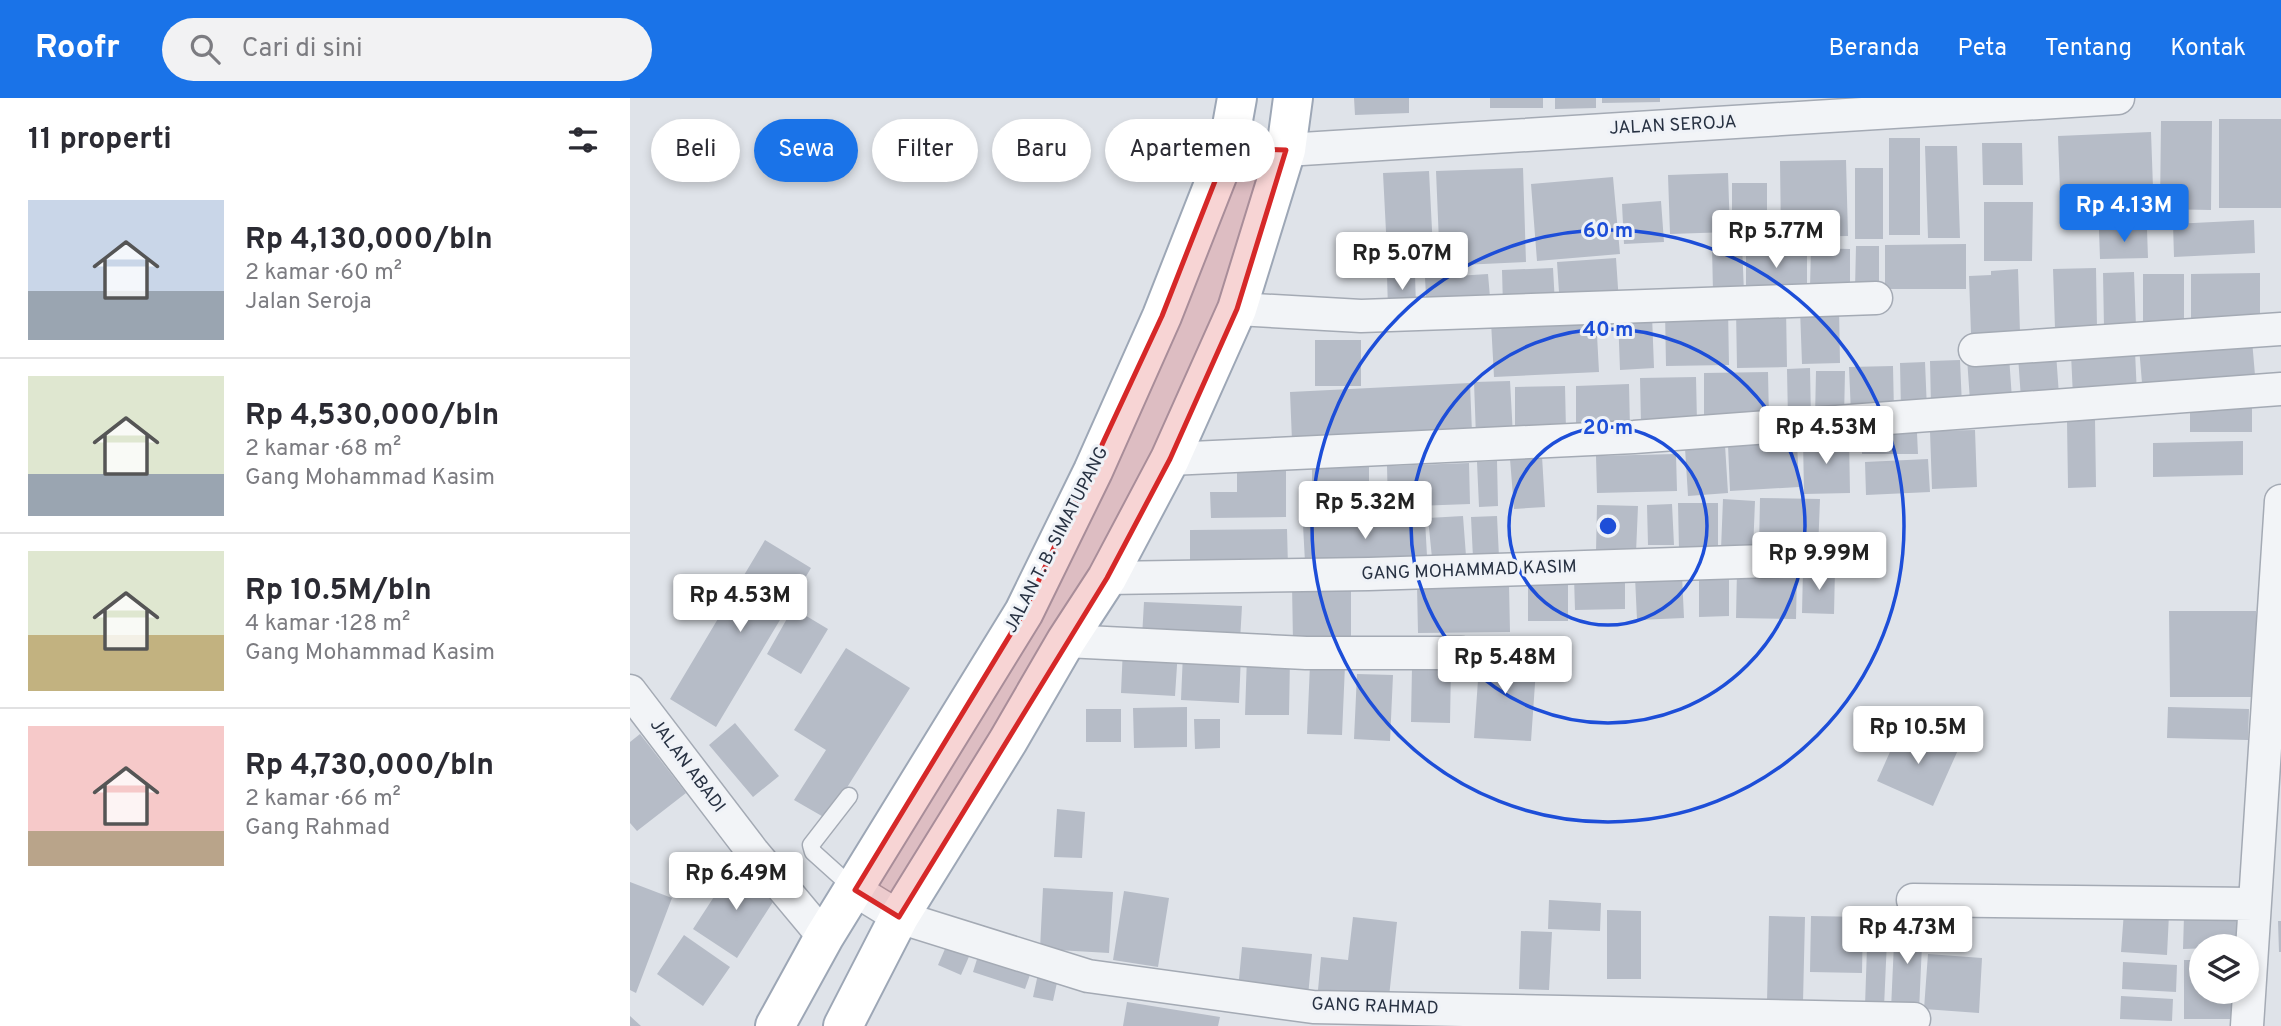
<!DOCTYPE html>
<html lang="id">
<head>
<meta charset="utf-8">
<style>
  body { margin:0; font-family:Overpass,sans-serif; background:#f2f2f3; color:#2b2b33; height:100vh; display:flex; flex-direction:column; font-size:26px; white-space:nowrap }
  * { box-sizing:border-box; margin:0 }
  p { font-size:23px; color:#7c7c81 }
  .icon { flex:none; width:38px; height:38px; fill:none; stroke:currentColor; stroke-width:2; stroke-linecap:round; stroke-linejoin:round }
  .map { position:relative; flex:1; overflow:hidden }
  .details { display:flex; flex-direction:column; background:#fff; width:630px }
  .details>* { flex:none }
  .hud { position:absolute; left:21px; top:21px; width:665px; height:63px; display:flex; gap:14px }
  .tools { position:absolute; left:1559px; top:836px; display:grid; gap:14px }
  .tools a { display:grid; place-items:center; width:70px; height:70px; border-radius:50%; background:#fff; box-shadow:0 4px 10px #0003; font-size:35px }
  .price { position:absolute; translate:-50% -60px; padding:0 16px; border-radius:7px; background:#fff; color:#222; font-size:23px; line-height:46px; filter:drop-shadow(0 2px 4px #0008) }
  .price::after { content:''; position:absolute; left:50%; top:42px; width:21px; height:16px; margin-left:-10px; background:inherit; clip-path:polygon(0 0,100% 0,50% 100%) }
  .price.current { background:#1a73e8; color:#fff }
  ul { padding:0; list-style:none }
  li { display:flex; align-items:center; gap:21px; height:175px; padding:0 28px }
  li+li { border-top:2px solid #e1e1e2 }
  li span { display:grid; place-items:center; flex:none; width:196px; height:140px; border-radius:0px; color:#555 }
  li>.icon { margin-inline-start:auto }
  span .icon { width:84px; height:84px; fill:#fffc; stroke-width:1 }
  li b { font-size:30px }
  h2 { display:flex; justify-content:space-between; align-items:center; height:84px; padding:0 28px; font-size:30px }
  .tag { padding:0 24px; border-radius:32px; background:#fff; box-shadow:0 4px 10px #0003; font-size:24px; line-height:63px }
  .tag.current { background:#1a73e8; color:#fff }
  header { display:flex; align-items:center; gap:42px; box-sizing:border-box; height:98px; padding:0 35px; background:#1a73e8; color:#fff }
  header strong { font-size:33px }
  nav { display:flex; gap:38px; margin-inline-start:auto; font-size:24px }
  .search { width:490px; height:63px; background:#f2f2f3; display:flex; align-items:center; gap:18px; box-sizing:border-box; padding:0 24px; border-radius:38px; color:#7c7c81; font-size:26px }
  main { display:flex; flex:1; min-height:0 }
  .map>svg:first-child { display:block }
  .building { fill:#b6bcc7 }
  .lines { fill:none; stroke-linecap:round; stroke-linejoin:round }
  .lane-casing { stroke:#a4aab4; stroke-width:19 }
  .street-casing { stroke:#a4aab4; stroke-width:35 }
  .primary-casing { stroke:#9da7b6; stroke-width:42 }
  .lane { stroke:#f2f4f7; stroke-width:16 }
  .street { stroke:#f2f4f7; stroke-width:32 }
  .primary { stroke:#fff; stroke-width:38 }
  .marked { fill:#d62828; fill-opacity:0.2; stroke:#d62828; stroke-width:5; stroke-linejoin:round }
  .ring { fill:none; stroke:#1d4ed8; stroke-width:3.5 }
  .labels { text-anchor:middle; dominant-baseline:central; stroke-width:6; stroke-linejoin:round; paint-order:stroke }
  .street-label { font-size:18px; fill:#273142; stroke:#eff2f7 }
  .centre { fill:#1d4ed8; stroke:#eff2f7; stroke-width:3.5 }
  .ring-label { font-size:21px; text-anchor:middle; font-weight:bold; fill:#1d4ed8; stroke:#eff2f7; stroke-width:6; stroke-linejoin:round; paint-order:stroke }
</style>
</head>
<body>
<header>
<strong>Roofr</strong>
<div class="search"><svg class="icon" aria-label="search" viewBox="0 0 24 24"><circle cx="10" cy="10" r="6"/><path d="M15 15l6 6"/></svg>Cari di sini</div>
<nav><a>Beranda</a><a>Peta</a><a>Tentang</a><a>Kontak</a></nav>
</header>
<main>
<section class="details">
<h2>11 properti<svg class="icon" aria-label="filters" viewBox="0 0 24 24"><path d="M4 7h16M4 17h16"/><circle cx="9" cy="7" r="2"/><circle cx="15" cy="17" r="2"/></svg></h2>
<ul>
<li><span style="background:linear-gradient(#c9d6e8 65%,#9aa5b1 0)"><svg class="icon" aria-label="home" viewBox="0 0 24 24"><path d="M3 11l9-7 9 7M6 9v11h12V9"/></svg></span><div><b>Rp 4,130,000/bln</b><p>2 kamar · 60 m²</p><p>Jalan Seroja</p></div></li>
<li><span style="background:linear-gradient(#dfe7d0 70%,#9aa5b1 0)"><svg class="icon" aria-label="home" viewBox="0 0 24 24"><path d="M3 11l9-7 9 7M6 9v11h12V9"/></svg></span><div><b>Rp 4,530,000/bln</b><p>2 kamar · 68 m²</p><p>Gang Mohammad Kasim</p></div></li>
<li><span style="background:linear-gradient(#dfe7d0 60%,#c2b280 0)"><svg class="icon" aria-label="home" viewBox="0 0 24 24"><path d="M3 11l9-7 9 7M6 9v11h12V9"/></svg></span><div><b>Rp 10.5M/bln</b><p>4 kamar · 128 m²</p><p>Gang Mohammad Kasim</p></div></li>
<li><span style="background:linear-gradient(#f6c9c9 75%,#b9a48a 0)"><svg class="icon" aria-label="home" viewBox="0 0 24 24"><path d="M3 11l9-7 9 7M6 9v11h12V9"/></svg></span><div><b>Rp 4,730,000/bln</b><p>2 kamar · 66 m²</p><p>Gang Rahmad</p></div></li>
</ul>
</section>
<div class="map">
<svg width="1651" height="928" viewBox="0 0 1651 928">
  <rect width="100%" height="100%" fill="#dfe3e9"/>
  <!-- building -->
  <path class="building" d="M 724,0 L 779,0 L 779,15 L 725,17 Z
    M 860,0 L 913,0 L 913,10 L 860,10 Z
    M 925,0 L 966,0 L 966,10 L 925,11 Z
    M 972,0 L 1030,0 L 1030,4 L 972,5 Z
    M 1589,21 L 1651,21 L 1651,110 L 1589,110 Z
    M 1531,23 L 1582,23 L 1581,112 L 1530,111 Z
    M 1521,34 L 1524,118 L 1431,121 L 1428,38 Z
    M 1259,40 L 1290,40 L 1290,137 L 1259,137 Z
    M 1352,45 L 1392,45 L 1393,87 L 1353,87 Z
    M 1295,48 L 1327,48 L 1330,140 L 1298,140 Z
    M 1216,62 L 1218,138 L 1151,139 L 1150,63 Z
    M 893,70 L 896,164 L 810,168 L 806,73 Z
    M 1225,70 L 1253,70 L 1253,141 L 1225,141 Z
    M 799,73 L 804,171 L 758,173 L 753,75 Z
    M 1098,75 L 1100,134 L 1040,136 L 1038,77 Z
    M 983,79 L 990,156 L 907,163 L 901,86 Z
    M 1102,85 L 1137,85 L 1137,138 L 1102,138 Z
    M 1031,103 L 1034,144 L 994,146 L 992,106 Z
    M 1354,104 L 1403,104 L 1402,163 L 1354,163 Z
    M 1624,122 L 1625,155 L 1544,159 L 1543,126 Z
    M 1517,131 L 1518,160 L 1470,161 L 1469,132 Z
    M 1112,146 L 1114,195 L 1083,195 L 1082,148 Z
    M 1336,146 L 1336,191 L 1255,191 L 1255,147 Z
    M 1226,148 L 1249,148 L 1249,191 L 1225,191 Z
    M 1116,149 L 1177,149 L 1177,194 L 1116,194 Z
    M 1181,150 L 1220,151 L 1220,191 L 1180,190 Z
    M 986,160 L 989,205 L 930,209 L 927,164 Z
    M 923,170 L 925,206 L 873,208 L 872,172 Z
    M 1466,170 L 1467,230 L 1425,231 L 1423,171 Z
    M 1388,171 L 1390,235 L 1341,236 L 1339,178 L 1361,177 L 1361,173 Z
    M 1504,174 L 1506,229 L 1474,230 L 1473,175 Z
    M 1630,175 L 1630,228 L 1561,228 L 1561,176 Z
    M 785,176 L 786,210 L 758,211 L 757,177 Z
    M 858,176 L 861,211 L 797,215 L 795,180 Z
    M 1513,176 L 1554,176 L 1554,230 L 1513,230 Z
    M 1209,209 L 1210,265 L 1172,266 L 1170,211 Z
    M 1098,210 L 1099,267 L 1036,268 L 1035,212 Z
    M 1156,210 L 1157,269 L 1107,270 L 1106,211 Z
    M 1022,217 L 1024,270 L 990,272 L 988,218 Z
    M 966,218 L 969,274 L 864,279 L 861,224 Z
    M 685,242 L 731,242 L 731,288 L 685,288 Z
    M 1622,242 L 1626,289 L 1513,297 L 1509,249 Z
    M 1505,253 L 1507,297 L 1443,299 L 1441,256 Z
    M 1426,255 L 1429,297 L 1391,301 L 1388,258 Z
    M 1379,258 L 1382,301 L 1340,303 L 1337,260 Z
    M 1330,262 L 1332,308 L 1301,309 L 1300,263 Z
    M 1295,264 L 1297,312 L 1271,312 L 1270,265 Z
    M 1263,268 L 1264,315 L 1221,316 L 1219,269 Z
    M 1180,270 L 1181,322 L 1158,322 L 1157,271 Z
    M 1186,273 L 1215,273 L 1214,321 L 1185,320 Z
    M 1138,274 L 1139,321 L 1074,322 L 1074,275 Z
    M 1066,279 L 1067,325 L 1011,326 L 1010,280 Z
    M 880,283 L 883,338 L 846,339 L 844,284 Z
    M 840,285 L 842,335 L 662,343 L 660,294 Z
    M 999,286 L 1000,331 L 946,332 L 946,288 Z
    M 935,288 L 936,333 L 885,334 L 885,289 Z
    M 1560,306 L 1622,306 L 1622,334 L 1560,334 Z
    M 1465,321 L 1466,389 L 1438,390 L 1437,322 Z
    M 1345,332 L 1347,389 L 1302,391 L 1300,333 Z
    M 1232,335 L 1287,335 L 1288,356 L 1232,356 Z
    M 1219,339 L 1220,395 L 1174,396 L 1173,340 Z
    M 1613,343 L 1613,377 L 1523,379 L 1523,345 Z
    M 1167,344 L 1169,389 L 1100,393 L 1098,347 Z
    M 1095,347 L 1098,395 L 1058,398 L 1055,350 Z
    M 1046,356 L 1047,393 L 967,395 L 966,358 Z
    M 912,358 L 915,409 L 884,411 L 880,361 Z
    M 1298,361 L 1300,394 L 1236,397 L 1235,364 Z
    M 867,363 L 868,408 L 849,409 L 847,364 Z
    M 839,365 L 840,406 L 758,409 L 757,368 Z
    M 682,366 L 739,366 L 739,411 L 682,410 Z
    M 656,369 L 656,419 L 581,420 L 580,394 L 607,394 L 607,370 Z
    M 1130,400 L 1190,401 L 1188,453 L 1129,451 Z
    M 1093,401 L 1125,403 L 1123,453 L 1091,452 Z
    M 1048,405 L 1088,405 L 1088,451 L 1049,452 Z
    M 1042,406 L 1044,447 L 1018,447 L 1017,407 Z
    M 967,407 L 1008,408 L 1006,455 L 966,454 Z
    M 833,418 L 836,458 L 802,460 L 798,420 Z
    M 867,418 L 869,459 L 843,460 L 841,419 Z
    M 795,422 L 797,458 L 675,464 L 673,427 Z
    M 657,431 L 658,469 L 560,470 L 560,432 Z
    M 135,442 L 181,470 L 86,629 L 40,601 Z
    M 1173,471 L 1205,472 L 1204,516 L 1172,515 Z
    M 1107,472 L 1167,474 L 1166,521 L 1106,520 Z
    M 1052,477 L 1054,520 L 1007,522 L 1005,479 Z
    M 1069,477 L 1099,477 L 1099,518 L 1069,519 Z
    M 995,478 L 995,511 L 945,512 L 944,479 Z
    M 898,483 L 938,484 L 938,523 L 898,523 Z
    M 662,486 L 721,486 L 721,545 L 663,545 Z
    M 879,486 L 880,534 L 788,535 L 787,487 Z
    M 514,504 L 612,508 L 610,543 L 512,539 Z
    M 163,510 L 198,531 L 171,576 L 137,556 Z
    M 1539,513 L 1626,513 L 1627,599 L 1540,599 Z
    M 493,549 L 548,552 L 545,598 L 491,595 Z
    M 216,550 L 280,590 L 197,721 L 164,702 L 196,652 L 164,632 Z
    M 850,553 L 907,557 L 901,643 L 844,640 Z
    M 553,555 L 611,557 L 609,605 L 551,602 Z
    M 617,558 L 660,559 L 659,617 L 615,617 Z
    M 680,566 L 715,567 L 712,637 L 677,636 Z
    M 782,568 L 821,568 L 820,625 L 781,624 Z
    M 727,576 L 763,577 L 760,643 L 724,641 Z
    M 557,609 L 557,649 L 504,650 L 503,610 Z
    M 1538,609 L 1619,611 L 1618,642 L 1537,640 Z
    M 456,611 L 491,611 L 491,644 L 456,644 Z
    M 564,621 L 590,621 L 590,650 L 565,651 Z
    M 105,625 L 149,678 L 123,699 L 79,647 Z
    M 1272,627 L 1328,652 L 1303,708 L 1247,683 Z
    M 10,636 L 56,695 L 7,733 L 0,725 L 0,644 Z
    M 427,711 L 455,714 L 452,760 L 424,759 Z
    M 104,768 L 148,796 L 107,860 L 63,831 Z
    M 0,784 L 42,800 L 6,895 L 0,892 Z
    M 413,790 L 483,794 L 479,855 L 410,851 Z
    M 494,793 L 539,800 L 528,869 L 483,862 Z
    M 919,802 L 971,805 L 970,833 L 918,831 Z
    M 977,812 L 1011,813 L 1011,881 L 977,881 Z
    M 1494,813 L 1539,816 L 1537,857 L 1491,854 Z
    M 1139,818 L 1175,819 L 1173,904 L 1137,904 Z
    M 1181,818 L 1233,819 L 1232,875 L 1180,874 Z
    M 1554,818 L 1612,819 L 1611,849 L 1553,851 Z
    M 723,819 L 767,824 L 759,899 L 688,892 L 691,859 L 718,862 Z
    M 1238,819 L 1258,820 L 1254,909 L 1235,908 Z
    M 1265,823 L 1293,824 L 1289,913 L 1261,911 Z
    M 1648,823 L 1651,823 L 1651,854 L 1649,854 Z
    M 891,833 L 922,834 L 919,892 L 889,891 Z
    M 54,837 L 100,869 L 73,908 L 27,876 Z
    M 318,844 L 341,854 L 331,877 L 308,867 Z
    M 612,849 L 682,856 L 678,898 L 608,892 Z
    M 1298,856 L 1352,860 L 1349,915 L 1294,911 Z
    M 348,858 L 401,874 L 395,891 L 343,874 Z
    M 1554,862 L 1572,862 L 1572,894 L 1605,894 L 1606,921 L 1554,921 Z
    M 1493,864 L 1547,867 L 1546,894 L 1492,891 Z
    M 408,876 L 428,880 L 423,903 L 403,899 Z
    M 1491,898 L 1543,901 L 1542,923 L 1490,921 Z
    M 497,904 L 590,919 L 588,928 L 493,928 Z
    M 0,918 L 11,928 L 0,928 Z"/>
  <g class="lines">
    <!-- lane casing -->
    <g class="lane-casing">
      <path id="lane" d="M 219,698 L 181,747 L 183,754 L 223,790"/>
    </g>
    <!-- street casing -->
    <g class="street-casing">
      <path id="street" d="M 598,50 L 656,52 L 1488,0
        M 607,211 L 731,218 L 1246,200
        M 1345,252 L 1651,231
        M 540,361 L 1004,339 L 1651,291
        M 477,480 L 739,476 L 1200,461
        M 436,543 L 676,555 L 831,555
        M 0,593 L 123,754 L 194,839
        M 225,792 L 269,819 L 458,878 L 683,909 L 1284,921
        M 1283,802 L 1623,806
        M 1617,928 L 1651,403"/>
    </g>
    <!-- primary casing -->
    <g class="primary-casing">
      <path id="primary" d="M 145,928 L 194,839 L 394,514 L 463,373 L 532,218 L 598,50 L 607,0
        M 213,928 L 269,819 L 378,643 L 436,543 L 477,480 L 540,361 L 607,211 L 656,52 L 663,0"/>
    </g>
    <!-- lane -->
    <use href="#lane" class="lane"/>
    <!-- street -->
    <use href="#street" class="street"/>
    <!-- primary -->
    <use href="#primary" class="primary"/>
  </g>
  <!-- marked area -->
  <path class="marked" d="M 598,50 L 656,52 L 607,211 L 540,361 L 477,480 L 269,819 L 225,792 L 394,514 L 532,218 Z"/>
  <!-- distance rings -->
  <g class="ring">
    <circle cx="978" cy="428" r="99"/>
    <circle cx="978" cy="428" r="197"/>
    <circle cx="978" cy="428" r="296"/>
  </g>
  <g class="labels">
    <!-- street labels -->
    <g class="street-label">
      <text transform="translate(1043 28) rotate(-3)">JALAN SEROJA</text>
      <text transform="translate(427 442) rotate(-63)">JALAN T. B. SIMATUPANG</text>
      <text transform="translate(839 473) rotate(-2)">GANG MOHAMMAD KASIM</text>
      <text transform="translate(57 668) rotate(53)">JALAN ABADI</text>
      <text transform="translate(745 909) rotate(2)">GANG RAHMAD</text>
    </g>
  </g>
  <circle cx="978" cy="428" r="10" class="centre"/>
  <g class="ring-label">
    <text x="978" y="139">60 m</text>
    <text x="978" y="238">40 m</text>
    <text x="978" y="336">20 m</text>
  </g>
</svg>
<div class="tools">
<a><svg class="icon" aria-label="layers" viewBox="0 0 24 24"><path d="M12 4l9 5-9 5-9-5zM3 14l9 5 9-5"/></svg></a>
</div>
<b class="price current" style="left:1494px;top:146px">Rp 4.13M</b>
<b class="price" style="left:1146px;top:172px">Rp 5.77M</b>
<b class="price" style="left:772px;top:194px">Rp 5.07M</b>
<b class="price" style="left:1196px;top:368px">Rp 4.53M</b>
<b class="price" style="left:735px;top:443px">Rp 5.32M</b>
<b class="price" style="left:1189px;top:494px">Rp 9.99M</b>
<b class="price" style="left:110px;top:536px">Rp 4.53M</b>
<b class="price" style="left:875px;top:598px">Rp 5.48M</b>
<b class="price" style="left:1288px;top:668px">Rp 10.5M</b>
<b class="price" style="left:106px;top:814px">Rp 6.49M</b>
<b class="price" style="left:1277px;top:868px">Rp 4.73M</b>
<div class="hud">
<a class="tag">Beli</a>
<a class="tag current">Sewa</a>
<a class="tag">Filter</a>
<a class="tag">Baru</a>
<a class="tag">Apartemen</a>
</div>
</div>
</main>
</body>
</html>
